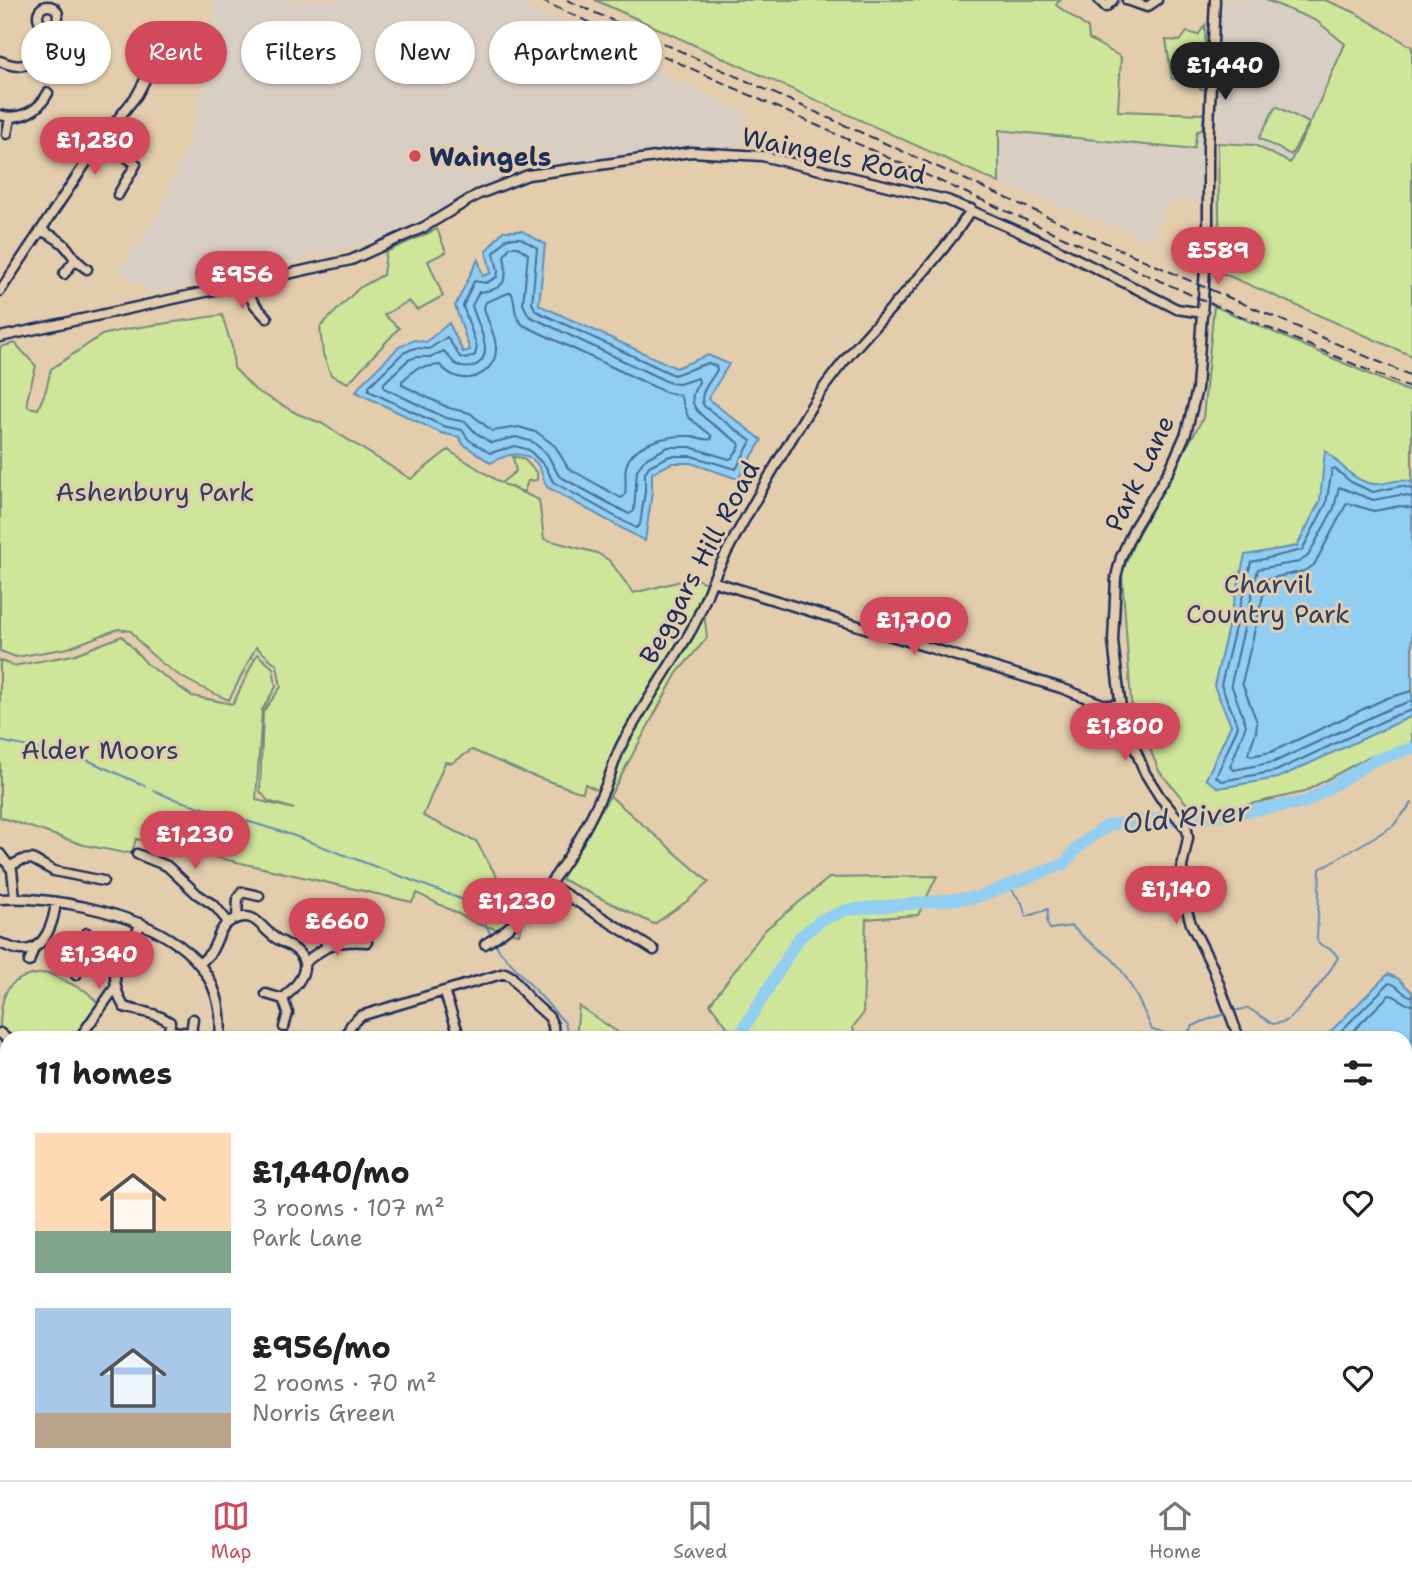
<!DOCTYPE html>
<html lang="en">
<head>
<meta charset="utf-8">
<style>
  body { margin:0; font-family:"Shantell Sans",sans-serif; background:#f6f6f6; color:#222; height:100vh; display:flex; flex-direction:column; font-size:26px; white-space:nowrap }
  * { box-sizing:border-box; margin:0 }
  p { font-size:23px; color:#767676 }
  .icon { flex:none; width:38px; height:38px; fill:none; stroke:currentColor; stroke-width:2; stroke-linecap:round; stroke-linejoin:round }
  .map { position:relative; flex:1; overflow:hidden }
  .details { position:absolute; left:0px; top:1031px; width:1412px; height:450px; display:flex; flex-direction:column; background:#fff; border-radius:21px 21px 0 0; box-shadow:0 2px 5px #0004 }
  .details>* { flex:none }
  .guide { position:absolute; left:21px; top:21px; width:700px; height:63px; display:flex; gap:14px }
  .price { position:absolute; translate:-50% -60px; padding:0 16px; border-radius:24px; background:#d1495b; color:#fff; font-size:23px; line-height:46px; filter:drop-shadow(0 2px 4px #0008) }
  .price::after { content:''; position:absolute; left:50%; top:42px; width:21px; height:16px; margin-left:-10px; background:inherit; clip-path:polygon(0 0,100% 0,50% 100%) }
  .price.on { background:#222; color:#fff }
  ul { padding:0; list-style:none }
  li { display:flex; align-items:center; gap:21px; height:175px; padding:0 35px }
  li span { display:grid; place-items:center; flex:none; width:196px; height:140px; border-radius:0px; color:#555 }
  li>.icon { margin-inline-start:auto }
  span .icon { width:84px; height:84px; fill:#fffc; stroke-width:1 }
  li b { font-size:30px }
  h2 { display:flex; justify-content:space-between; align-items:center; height:84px; padding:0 35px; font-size:30px }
  .tag { padding:0 24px; border-radius:32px; background:#fff; box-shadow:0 2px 5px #0004; font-size:24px; line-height:63px }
  .tag.on { background:#d1495b; color:#fff }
  .tabs { display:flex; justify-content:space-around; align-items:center; height:98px; border-top:2px solid #e0e0e0; background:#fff; font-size:19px; color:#767676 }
  .tabs a { display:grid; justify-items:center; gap:4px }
  .tabs .on { color:#d1495b }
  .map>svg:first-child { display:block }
  .built { fill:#d9cec3 }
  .green { fill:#cfe59a; stroke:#758a7c; stroke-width:2 }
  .water { fill:#91cef1; stroke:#628eb6; stroke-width:2 }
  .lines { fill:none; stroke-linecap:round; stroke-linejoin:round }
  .shore { stroke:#4a6f99; stroke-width:2 }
  .stream { stroke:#628eb6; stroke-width:2 }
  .river { stroke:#91cef1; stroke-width:12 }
  .street-casing { stroke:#1b2f5e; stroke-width:13 }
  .street { stroke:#e4cdad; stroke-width:8 }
  .rail { stroke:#1b2f5e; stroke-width:2; stroke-dasharray:10 5; stroke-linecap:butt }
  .poi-dot { fill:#d1495b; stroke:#e4cdad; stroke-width:2.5 }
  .labels { text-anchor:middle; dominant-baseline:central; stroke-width:6; stroke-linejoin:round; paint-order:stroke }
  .street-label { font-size:26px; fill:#1b2f5e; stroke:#e4cdad }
  .poi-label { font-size:26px; font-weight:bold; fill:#1b2f5e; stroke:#e4cdad; text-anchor:start }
  .park-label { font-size:26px; fill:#2d4164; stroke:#e4cdad }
  .water-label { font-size:28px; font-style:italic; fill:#273f6d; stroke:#e4cdad }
</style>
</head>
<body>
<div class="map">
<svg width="1412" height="1480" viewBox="0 0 1412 1480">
  <rect width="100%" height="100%" fill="#e4cdad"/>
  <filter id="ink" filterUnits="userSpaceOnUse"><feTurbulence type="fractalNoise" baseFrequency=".0143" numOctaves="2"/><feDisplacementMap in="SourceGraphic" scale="14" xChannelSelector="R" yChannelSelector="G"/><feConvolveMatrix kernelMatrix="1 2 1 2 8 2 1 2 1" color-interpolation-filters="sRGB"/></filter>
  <g filter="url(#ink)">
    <!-- built -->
    <path class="built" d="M 216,0 L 512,0 L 745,113 L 748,144 L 548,167 L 507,169 L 499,178 L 389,239 L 331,252 L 316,253 L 305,260 L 152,293 L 119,271 L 158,214 L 193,129 Z
      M 1222,0 L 1266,0 L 1317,21 L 1345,44 L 1311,121 L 1290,164 L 1255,145 L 1218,143 L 1218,49 Z
      M 999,130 L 1185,149 L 1194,148 L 1197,130 L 1202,130 L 1203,200 L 1173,200 L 1164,209 L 1152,241 L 999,183 Z"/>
    <!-- green -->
    <path class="green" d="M 595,0 L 1060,0 L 1056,5 L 1088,28 L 1089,39 L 1121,57 L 1118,111 L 1204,114 L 1202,130 L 1197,131 L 1194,148 L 1185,149 L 999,130 L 999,183 Z
      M 1266,0 L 1325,0 L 1354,12 L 1412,47 L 1412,356 L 1220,272 L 1218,143 L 1255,145 L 1290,163 L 1311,121 L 1345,44 L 1317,21 Z
      M 1205,25 L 1206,90 C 1199,90 1195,84 1193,78 L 1172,79 L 1166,40 L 1180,41 L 1187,32 L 1198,35 Z
      M 1276,106 L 1309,123 L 1291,155 L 1259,138 Z
      M 437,229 L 446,252 L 428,261 L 443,296 L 417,310 L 409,301 L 384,315 L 399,328 L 348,383 L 331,375 L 323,354 L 320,327 L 359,288 L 383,275 L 386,252 Z
      M 1214,306 L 1412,393 L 1412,751 L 1368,757 L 1304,792 L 1197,816 L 1159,771 L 1131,702 L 1122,573 L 1136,538 L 1203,418 Z
      M 222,315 L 232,347 L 234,368 L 255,390 L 298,414 L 321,423 L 411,479 L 448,450 L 501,483 L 516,471 L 513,457 L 523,458 L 537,473 L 537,480 L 528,481 L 524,492 L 503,484 L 539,500 L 544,539 L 597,553 L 610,561 L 633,593 L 693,578 L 715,586 L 704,613 L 707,638 L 677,673 L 610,796 L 709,882 L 686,902 L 654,924 L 559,878 L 610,796 L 585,784 L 583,792 L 577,791 L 525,773 L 472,750 L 452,763 L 445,762 L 423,816 L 476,841 L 498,879 L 529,897 L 519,934 L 480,925 L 417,893 L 412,902 L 136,839 L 132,852 L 125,853 L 84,845 L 0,817 L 0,660 L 13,666 L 73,655 L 122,636 L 147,664 L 192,696 L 233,704 L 257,654 L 273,668 L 276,687 L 262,710 L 256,800 L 294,809 L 268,801 L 260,791 L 263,712 L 281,687 L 277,665 L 256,647 L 229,700 C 189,683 156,666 131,631 L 118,629 L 68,648 L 16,657 L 0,651 L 0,347 L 15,343 L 36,366 L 27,400 L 28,407 L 38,409 L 46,390 L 51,369 L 102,335 L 127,329 Z
      M 937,876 L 918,915 L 866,919 L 863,1014 L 853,1027 L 856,1038 L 724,1038 L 729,1029 L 710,1004 L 765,930 L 829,878 Z
      M 48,973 L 86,991 L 98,1003 L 73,1038 L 12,1038 L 0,1030 C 0,992 7,975 48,973 Z
      M 579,1005 L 579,1006 L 626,1038 L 576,1038 Z
      M 491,1474 L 730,1474 L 736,1480 L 486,1480 Z
      M 760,1474 L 817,1474 L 817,1480 L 758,1480 Z"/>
    <!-- water -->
    <path class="water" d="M 503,231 L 522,231 L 545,244 L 539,305 L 676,368 L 708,355 L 729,364 L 708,399 L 762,440 L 738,479 L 691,463 L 672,463 L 652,473 L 652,492 L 645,541 L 547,487 C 544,482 543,477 541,471 C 531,448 507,453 491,463 L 463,444 L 459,437 L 441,433 L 356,392 L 360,385 L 399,347 L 414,340 L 426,342 L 449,323 L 463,352 L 470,350 L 455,306 L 478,259 L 483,276 L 491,273 L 486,251 Z
      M 1325,450 C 1339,463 1358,486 1378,484 C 1391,483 1399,478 1412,482 L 1412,716 L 1278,778 L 1219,788 L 1206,779 L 1231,725 L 1214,686 L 1245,555 L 1297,546 L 1320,501 Z
      M 1388,974 L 1399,979 L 1412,992 L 1412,1242 L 1405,1248 L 1405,1038 L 1324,1038 Z
      M 1196,1474 L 1266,1474 L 1263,1480 L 1200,1480 Z"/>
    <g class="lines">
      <!-- shore -->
      <path class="shore" d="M 507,238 L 520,238 L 537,248 L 532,303 L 536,311 L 674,375 L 708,363 L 716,366 L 717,370 C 711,381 697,394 704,406 L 751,441 L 736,469 L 691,456 L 670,456 L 649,466 L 645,473 L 645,491 L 640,525 L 636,528 L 553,482 L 546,467 L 529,450 L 515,446 L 490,453 L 469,440 L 462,430 L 443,426 L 369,391 L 369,386 L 403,353 L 415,348 L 429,349 L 447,337 L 460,357 L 466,359 L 475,355 L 477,347 L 463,306 L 474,281 L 486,283 L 497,277 L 498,271 L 494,253 Z
        M 510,247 L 518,247 L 528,254 L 523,304 L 529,316 L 670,383 L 679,384 L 698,378 L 699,382 C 695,389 691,395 693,403 C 696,416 728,434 739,443 L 740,446 L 732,458 L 729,459 L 690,447 L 668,447 L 645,459 L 637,470 L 634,511 L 629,514 L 559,476 L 547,454 L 533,442 L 516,437 L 491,443 L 476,433 L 466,422 L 446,418 L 384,388 L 384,383 L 408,360 L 416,357 L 430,357 L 444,351 C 452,360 456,370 471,367 C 499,359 477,324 472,306 L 479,292 C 505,290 509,280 504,256 Z
        M 511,292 C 517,303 511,313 523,325 L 665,392 L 680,395 L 688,417 L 711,435 L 712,439 C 705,441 698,437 691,436 C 669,435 632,442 626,467 C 624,476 627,486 625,495 L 621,498 L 568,468 L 555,446 L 538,433 L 519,427 L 492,431 L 470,413 L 449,408 L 402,385 L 402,381 L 417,368 L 440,365 C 445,370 450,375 458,377 C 476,382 497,368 496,348 C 496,334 486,320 484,307 L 486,302 Z
        M 1412,489 L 1401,486 L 1373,492 L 1351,482 L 1335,469 L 1332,469 L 1326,504 L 1302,550 L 1251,562 L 1221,685 L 1238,726 L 1216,777 L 1222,781 L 1276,771 L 1394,716 L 1412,710
        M 1412,497 L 1400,495 L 1373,500 L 1339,487 L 1334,508 L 1308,556 L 1299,562 L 1258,569 L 1231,684 L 1246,725 L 1230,767 L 1234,770 L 1274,762 L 1391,708 L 1412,701
        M 1412,508 L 1400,506 L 1374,511 L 1347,503 L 1314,565 L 1304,571 L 1267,579 L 1242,683 L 1257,722 L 1256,732 L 1248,754 L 1251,756 L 1271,752 L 1387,698 L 1412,691
        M 1334,1038 L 1389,983 C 1399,984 1402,996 1412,996
        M 1346,1038 L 1389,995 C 1398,995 1402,1005 1412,1005"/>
      <!-- stream -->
      <path class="stream" d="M 0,741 L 85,759 L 145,786
        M 153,790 L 171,798 L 289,834 L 461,899 L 481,915 L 491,935
        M 1008,885 L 1022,903 L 1026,917 L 1048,909 L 1047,923 L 1050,929 L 1072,926 C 1083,939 1098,947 1111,958 C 1125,970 1145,1012 1152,1030 L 1176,1036 L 1187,1033 L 1193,1026 L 1204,1021 L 1228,1013
        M 495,942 L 499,950 L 565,1023 L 569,1038
        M 1233,1011 L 1248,1008 L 1273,1024 C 1273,1024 1283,1022 1284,1022 C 1296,1017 1332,970 1338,957 L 1332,950 L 1319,944 L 1317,939 L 1320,869 L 1393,826 L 1412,803"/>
      <!-- river -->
      <path class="river" d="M 738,1038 L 799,938 L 821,920 L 847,910 L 978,897 L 1064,864 L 1080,845 L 1109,825 L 1159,818 L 1181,821 L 1306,802 L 1373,761 L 1412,748
        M 1405,1447 L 1412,1440
        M 379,1480 L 411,1474
        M 1365,1480 L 1373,1474"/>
      <!-- street casing -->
      <g class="street-casing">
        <path id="street" d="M 1099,0 L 1106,7 L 1113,0
          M 1127,0 L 1147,7 L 1157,0
          M 1215,0 L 1208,147 L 1208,223 L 1197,389 L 1186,433 L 1170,469 L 1134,528 L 1121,557 L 1116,577 L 1113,641 L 1122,717 L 1145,773 L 1160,797 L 1187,829 L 1188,838 L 1182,867 L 1184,900 L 1191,924 L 1213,968 L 1239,1038
          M38 16a10 10 0 1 1 20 0a10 10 0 1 1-20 0Z
          M 143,37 L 154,40
          M 0,61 C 34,76 37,53 45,26
          M 0,115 C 19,121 39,111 48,93
          M 7,134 L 10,118
          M 102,139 L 136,164 L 118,195
          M 42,231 C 51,235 61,240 67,248 C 74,257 76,262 87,269
          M 64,274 L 74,261
          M 243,285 L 255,305 L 267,318
          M 0,291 L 102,139 L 137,95 L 145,80 L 154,40 L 168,38
          M 0,337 L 351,260 L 424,227 L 477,195 L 528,175 L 691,152 L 762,156 L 947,200 L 1047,244 L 1177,309 L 1203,313
          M 712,581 L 1061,688 L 1105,705 L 1119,705
          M 0,854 L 12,870 L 15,898
          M 137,854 L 167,866 L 197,894 L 215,906 L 228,922
          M 10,866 L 22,860 L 32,859 L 54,871 L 103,881
          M 549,884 L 654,950
          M 0,899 C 29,897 57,901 85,907 C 154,922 228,955 220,1038
          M 310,909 L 320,912 L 324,927 L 326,946
          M 237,918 L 238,898 L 242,892 L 259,896
          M 141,923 C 128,957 101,966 124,1007 C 140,1012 156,1012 170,1022 L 169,1038
          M 87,933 L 83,947 L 107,951 L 120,958
          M 0,943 C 7,946 15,950 22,950 C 46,951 54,920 56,902
          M 485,944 C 539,912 578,847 603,792 C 611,776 614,758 623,742 C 644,705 667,670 689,634 C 702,613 708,588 719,567 C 747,513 777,462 809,410 C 843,354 892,311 934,260 C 947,244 961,228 971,209
          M 29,962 L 34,948
          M 304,963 C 328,944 336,940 367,942
          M 200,964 C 203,960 208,956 211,952 C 218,941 219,927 231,921 C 256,908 260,929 277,939 C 287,945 301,949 304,963 C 306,978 291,990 283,999 L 288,1013 L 284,1027
          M 76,975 L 83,947
          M 444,991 L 460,1038
          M 266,994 L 283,999
          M 171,1031 L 191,1033 L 193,1019
          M 0,1033 L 7,1039
          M 81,1036 L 114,989
          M 345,1038 L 351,1025 L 360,1016 L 505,973 L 512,977 L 529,999 L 549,1017 L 553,1025 L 554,1038
          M 1,1113 L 7,1109
          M 0,1155 L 7,1155
          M 0,1252 L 7,1259
          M 0,1336 L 7,1340
          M 0,1415 L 7,1407
          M 0,1420 L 7,1426
          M 0,1461 L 7,1455
          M 166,1474 L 172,1480
          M 264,1474 L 285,1480
          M 5,1480 L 17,1474
          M 93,1480 L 99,1474
          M 216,1480 L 222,1474
          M 317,1480 L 330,1474
          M 1331,1480 L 1332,1474"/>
      </g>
      <!-- street -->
      <use href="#street" class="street"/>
      <!-- rail -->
      <path class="rail" d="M 540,0 L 1196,297 L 1412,389
        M 567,0 L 1195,283 L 1412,376"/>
    </g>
  </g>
  <!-- markers -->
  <circle class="poi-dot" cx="415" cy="156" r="7"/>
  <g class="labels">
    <!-- street labels -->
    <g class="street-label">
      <text transform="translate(834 155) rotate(12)">Waingels Road</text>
      <text transform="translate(1139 473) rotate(-64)">Park Lane</text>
      <text transform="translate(699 562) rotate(-62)">Beggars Hill Road</text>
    </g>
    <!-- poi labels -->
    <g class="poi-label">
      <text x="429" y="156">Waingels</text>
    </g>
    <!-- park labels -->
    <g class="park-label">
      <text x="155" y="491">Ashenbury Park</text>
      <text x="1268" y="583">Charvil<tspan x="1268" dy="30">Country Park</tspan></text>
      <text x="100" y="749">Alder Moors</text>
    </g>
    <!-- water labels -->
    <g class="water-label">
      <text transform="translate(1186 817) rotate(-6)">Old River</text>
    </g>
  </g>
</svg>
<b class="price on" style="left:1225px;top:102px">£1,440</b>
<b class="price" style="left:95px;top:177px">£1,280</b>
<b class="price" style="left:1218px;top:287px">£589</b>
<b class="price" style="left:242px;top:311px">£956</b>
<b class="price" style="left:914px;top:657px">£1,700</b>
<b class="price" style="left:1125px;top:763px">£1,800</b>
<b class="price" style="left:195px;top:871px">£1,230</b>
<b class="price" style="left:1176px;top:926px">£1,140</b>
<b class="price" style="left:517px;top:938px">£1,230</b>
<b class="price" style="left:337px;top:958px">£660</b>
<b class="price" style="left:99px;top:991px">£1,340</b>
<div class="guide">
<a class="tag">Buy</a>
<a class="tag on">Rent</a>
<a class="tag">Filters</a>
<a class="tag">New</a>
<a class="tag">Apartment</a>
</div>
<section class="details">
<h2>11 homes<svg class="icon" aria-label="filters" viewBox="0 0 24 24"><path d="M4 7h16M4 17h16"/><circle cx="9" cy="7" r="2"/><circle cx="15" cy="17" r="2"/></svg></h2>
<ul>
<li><span style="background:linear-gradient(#ffd9b3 70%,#7fa58c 0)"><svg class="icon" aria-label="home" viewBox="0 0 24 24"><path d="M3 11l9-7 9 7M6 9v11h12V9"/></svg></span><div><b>£1,440/mo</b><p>3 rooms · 107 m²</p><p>Park Lane</p></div><svg class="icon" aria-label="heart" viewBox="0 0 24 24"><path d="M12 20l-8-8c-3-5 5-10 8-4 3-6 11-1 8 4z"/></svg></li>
<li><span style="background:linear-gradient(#a9c7e8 75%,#b9a48a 0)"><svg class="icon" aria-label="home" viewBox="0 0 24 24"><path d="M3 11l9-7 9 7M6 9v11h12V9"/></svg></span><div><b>£956/mo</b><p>2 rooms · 70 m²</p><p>Norris Green</p></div><svg class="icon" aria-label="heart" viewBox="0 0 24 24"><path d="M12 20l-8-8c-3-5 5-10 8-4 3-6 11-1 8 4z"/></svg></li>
</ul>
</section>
</div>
<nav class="tabs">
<a class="on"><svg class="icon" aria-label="map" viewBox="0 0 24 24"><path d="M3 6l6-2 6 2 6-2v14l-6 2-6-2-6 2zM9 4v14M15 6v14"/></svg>Map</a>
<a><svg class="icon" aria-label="saved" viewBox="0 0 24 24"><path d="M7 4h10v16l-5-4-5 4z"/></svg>Saved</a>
<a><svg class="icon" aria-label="home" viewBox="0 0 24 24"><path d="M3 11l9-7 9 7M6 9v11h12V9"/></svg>Home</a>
</nav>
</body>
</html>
